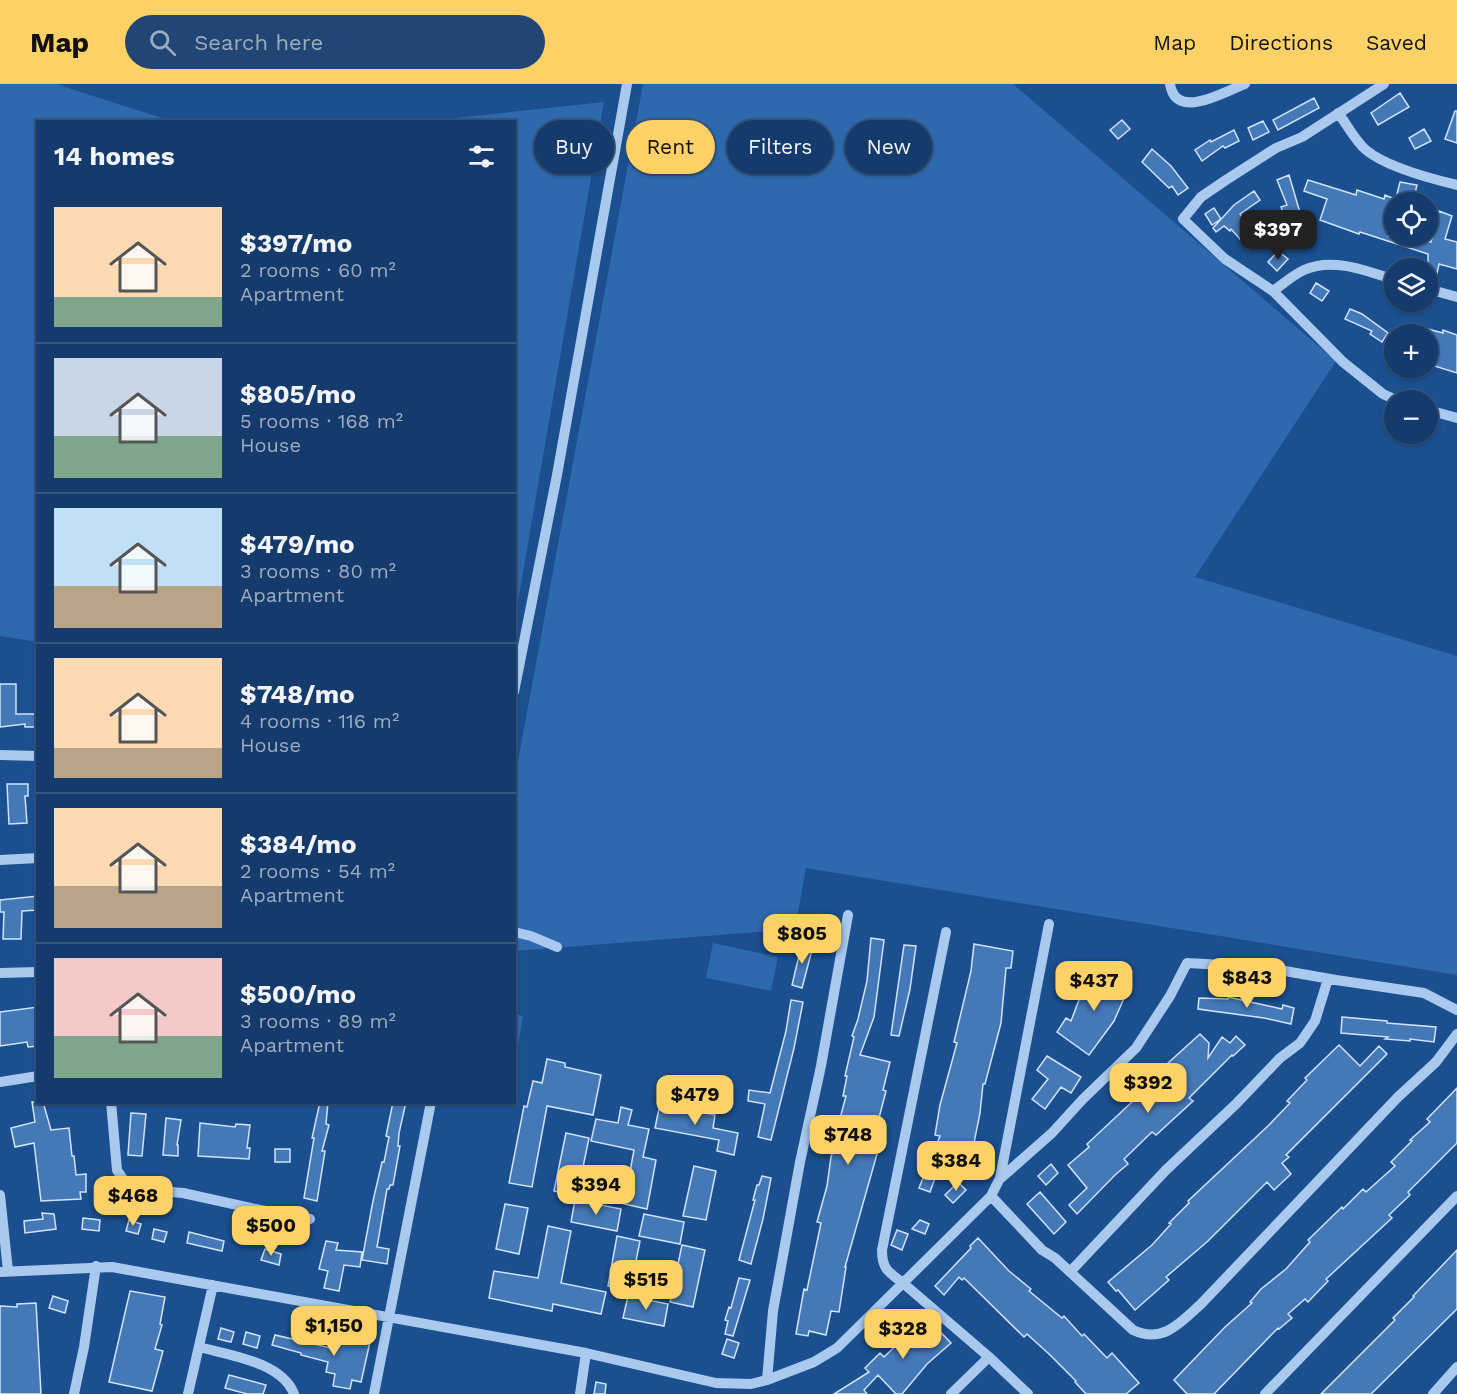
<!DOCTYPE html>
<html lang="en">
<head>
<meta charset="utf-8">
<style>
  body { margin:0; font-family:"Work Sans",sans-serif; background:#214673; color:#f1f3f6; height:100vh; display:flex; flex-direction:column; font-size:22px; white-space:nowrap }
  * { box-sizing:border-box; margin:0 }
  p { font-size:20px; color:#9dadc1 }
  .icon { flex:none; width:33px; height:33px; fill:none; stroke:currentColor; stroke-width:2; stroke-linecap:round; stroke-linejoin:round }
  .map { position:relative; flex:1; overflow:hidden }
  .drawer { position:absolute; left:36px; top:36px; width:480px; height:984px; display:flex; flex-direction:column; background:#143b6b; border-radius:0px; box-shadow:0 2px 4px #0004,0 0 0 2px #33557e }
  .drawer>* { flex:none }
  .hud { position:absolute; left:534px; top:36px; width:570px; height:54px; display:flex; gap:12px }
  .tools { position:absolute; left:1384px; top:108px; display:grid; gap:12px }
  .tools a { display:grid; place-items:center; width:54px; height:54px; border-radius:50%; background:#143b6b; box-shadow:0 2px 4px #0004,0 0 0 2px #33557e; font-size:30px }
  .price { position:absolute; translate:-50% -51px; padding:0 14px; border-radius:12px; background:#ffd166; color:#111; font-size:20px; line-height:39px; filter:drop-shadow(0 2px 3px #0008) }
  .price::after { content:''; position:absolute; left:50%; top:36px; width:18px; height:14px; margin-left:-9px; background:inherit; clip-path:polygon(0 0,100% 0,50% 100%) }
  .price.current { background:#222; color:#fff }
  ul { padding:0; list-style:none }
  li { display:flex; align-items:center; gap:18px; height:150px; padding:0 18px }
  li+li { border-top:2px solid #33557e }
  li span { display:grid; place-items:center; flex:none; width:168px; height:120px; border-radius:0px; color:#555 }
  li>.icon { margin-inline-start:auto }
  span .icon { width:72px; height:72px; fill:#fffc; stroke-width:1 }
  li b { font-size:26px }
  h2 { display:flex; justify-content:space-between; align-items:center; height:72px; padding:0 18px; font-size:26px }
  .pill { padding:0 21px; border-radius:27px; background:#143b6b; box-shadow:0 2px 4px #0004,0 0 0 2px #33557e; font-size:21px; line-height:54px }
  .pill.current { background:#ffd166; color:#111 }
  header { display:flex; align-items:center; gap:36px; box-sizing:border-box; height:84px; padding:0 30px; background:#ffd166; color:#111 }
  header strong { font-size:28px }
  nav { display:flex; gap:33px; margin-inline-start:auto; font-size:21px }
  .search { width:420px; height:54px; background:#214673; display:flex; align-items:center; gap:15px; box-sizing:border-box; padding:0 21px; border-radius:33px; color:#9dadc1; font-size:22px }
  .map>svg:first-child { display:block }
  .green { fill:#2e69ad }
  .building { fill:#4478b7; stroke:#cfe3fa; stroke-width:1.5 }
  .lines { fill:none; stroke-linecap:round; stroke-linejoin:round }
  .minor { stroke:#a9c9ee; stroke-width:10 }
</style>
</head>
<body>
<header>
<strong>Map</strong>
<div class="search"><svg class="icon" aria-label="search" viewBox="0 0 24 24"><circle cx="10" cy="10" r="6"/><path d="M15 15l6 6"/></svg>Search here</div>
<nav><a>Map</a><a>Directions</a><a>Saved</a></nav>
</header>
<div class="map">
<svg width="1457" height="1310" viewBox="0 0 1457 1310">
  <rect width="100%" height="100%" fill="#1b4f8f"/>
  <!-- green -->
  <path class="green" d="M 0,0 L 56,0 L 171,37 L 38,38 L 37,558 L 0,552 Z
    M 643,0 L 1013,0 L 1336,277 L 1195,493 L 1457,572 L 1457,891 L 806,784 L 795,845 L 515,867 L 515,693 Z
    M 604,18 L 515,535 L 514,38 L 428,37 Z
    M 713,859 L 778,873 L 771,907 L 706,894 Z
    M 515,930 L 523,932 L 515,979 L 514,930 Z"/>
  <!-- building -->
  <path class="building" d="M 1400,9 L 1409,23 L 1378,41 L 1371,29 Z
    M 1314,14 L 1319,24 L 1278,46 L 1273,36 Z
    M 1455,27 L 1457,27 L 1457,59 L 1445,55 Z
    M 1122,36 L 1130,45 L 1118,55 L 1110,46 Z
    M 1263,37 L 1269,48 L 1253,56 L 1248,44 Z
    M 1424,45 L 1431,57 L 1415,65 L 1409,54 Z
    M 1234,46 L 1239,57 L 1225,64 L 1223,62 L 1202,77 L 1195,66 L 1210,56 L 1211,58 Z
    M 1152,65 L 1171,82 L 1188,104 L 1178,111 L 1172,102 L 1169,104 L 1142,78 Z
    M 1289,91 L 1303,139 L 1292,143 L 1289,133 L 1285,134 L 1281,123 L 1287,121 L 1277,96 Z
    M 1308,96 L 1356,111 L 1357,106 L 1384,115 L 1385,111 L 1395,115 L 1395,131 L 1388,152 L 1410,152 L 1431,158 L 1439,127 L 1452,132 L 1445,155 L 1457,158 L 1457,185 L 1439,180 L 1435,199 L 1428,198 L 1428,170 L 1360,148 L 1359,150 L 1320,136 L 1327,115 L 1304,107 Z
    M 1400,98 L 1417,101 L 1413,118 L 1395,118 Z
    M 1254,107 L 1260,116 L 1240,130 L 1261,152 L 1248,164 L 1231,145 L 1230,147 L 1224,142 L 1216,148 L 1213,144 L 1234,121 Z
    M 1214,124 L 1221,135 L 1212,141 L 1205,130 Z
    M 1278,167 L 1288,175 L 1277,187 L 1268,178 Z
    M 1316,199 L 1329,207 L 1322,217 L 1310,209 Z
    M 1350,225 L 1362,230 L 1388,249 L 1382,258 L 1370,250 L 1372,247 L 1345,235 Z
    M 1428,245 L 1443,249 L 1443,246 L 1457,251 L 1457,289 L 1428,280 Z
    M 0,600 L 16,600 L 16,630 L 38,630 L 38,643 L 25,643 L 25,640 L 0,643 Z
    M 7,700 L 28,700 L 28,712 L 25,712 L 27,739 L 9,740 Z
    M 38,812 L 38,826 L 22,827 L 21,855 L 3,855 L 4,828 L 0,828 L 0,816 Z
    M 871,854 L 884,856 L 874,933 L 860,971 L 890,978 L 883,1006 L 886,1007 L 878,1038 L 881,1038 L 877,1062 L 879,1063 L 845,1183 L 846,1183 L 839,1228 L 831,1227 L 826,1251 L 809,1247 L 808,1252 L 796,1250 L 804,1205 L 807,1206 L 821,1139 L 817,1138 L 827,1102 L 831,1073 L 841,1043 L 838,1042 L 846,1012 L 843,1012 L 847,992 L 845,992 L 854,953 L 852,952 L 858,935 L 867,897 Z
    M 802,859 L 813,862 L 802,904 L 792,901 Z
    M 974,860 L 1013,867 L 1011,884 L 1006,884 L 1001,939 L 985,1000 L 983,1000 L 980,1029 L 974,1059 L 972,1058 L 966,1088 L 939,1083 L 930,1108 L 919,1104 L 940,1052 L 935,1051 L 940,1021 L 957,959 L 954,958 L 971,887 Z
    M 904,861 L 916,862 L 910,905 L 899,952 L 891,951 Z
    M 1090,887 L 1129,903 L 1114,937 L 1089,971 L 1057,948 L 1066,934 L 1071,937 Z
    M 1228,913 L 1282,925 L 1283,921 L 1294,924 L 1291,940 L 1264,934 L 1198,925 L 1199,914 L 1228,915 Z
    M 791,916 L 803,918 L 794,964 L 771,1056 L 758,1053 L 765,1020 L 748,1017 L 749,1006 L 770,1009 L 786,947 Z
    M 38,923 L 38,962 L 28,963 L 27,958 L 0,962 L 0,928 Z
    M 1342,933 L 1387,937 L 1387,939 L 1436,943 L 1434,958 L 1410,955 L 1410,957 L 1385,955 L 1388,953 L 1341,949 Z
    M 1200,950 L 1209,959 L 1208,974 L 1222,953 L 1230,959 L 1236,952 L 1245,961 L 1233,972 L 1232,971 L 1189,1014 L 1193,1017 L 1156,1051 L 1152,1048 L 1124,1075 L 1128,1080 L 1115,1091 L 1077,1130 L 1069,1121 L 1087,1104 L 1068,1081 L 1089,1063 L 1087,1060 L 1149,1002 L 1146,999 Z
    M 1339,961 L 1360,982 L 1379,962 L 1387,970 L 1286,1071 L 1289,1073 L 1282,1079 L 1291,1090 L 1274,1106 L 1267,1098 L 1208,1157 L 1166,1193 L 1169,1196 L 1135,1226 L 1118,1206 L 1116,1207 L 1108,1198 L 1152,1161 L 1171,1140 L 1169,1139 L 1189,1119 L 1188,1117 L 1269,1041 L 1290,1019 L 1287,1017 L 1307,996 L 1305,994 Z
    M 1047,972 L 1081,993 L 1071,1009 L 1061,1003 L 1045,1025 L 1032,1015 L 1048,995 L 1037,986 Z
    M 547,975 L 565,979 L 565,983 L 601,991 L 593,1031 L 547,1022 L 532,1103 L 509,1099 L 524,1022 L 527,1023 L 533,997 L 542,999 Z
    M 1457,1004 L 1457,1059 L 1408,1108 L 1410,1111 L 1389,1131 L 1392,1134 L 1326,1195 L 1328,1197 L 1308,1218 L 1305,1215 L 1288,1230 L 1292,1234 L 1279,1245 L 1278,1244 L 1214,1310 L 1187,1310 L 1174,1296 L 1225,1243 L 1252,1219 L 1250,1218 L 1261,1205 L 1286,1185 L 1310,1158 L 1308,1156 L 1342,1123 L 1343,1125 L 1363,1105 L 1366,1108 L 1395,1082 L 1391,1078 L 1412,1057 L 1410,1056 L 1430,1038 L 1427,1035 Z
    M 32,1018 L 43,1018 L 51,1046 L 69,1044 L 72,1072 L 74,1072 L 76,1091 L 86,1090 L 86,1108 L 80,1108 L 81,1115 L 41,1117 L 34,1059 L 15,1063 L 11,1044 L 35,1038 Z
    M 320,1018 L 328,1018 L 326,1040 L 329,1041 L 322,1067 L 325,1067 L 317,1117 L 304,1114 L 314,1054 L 312,1054 Z
    M 393,1018 L 406,1018 L 399,1049 L 398,1062 L 400,1062 L 393,1101 L 390,1101 L 389,1105 L 387,1105 L 377,1163 L 389,1165 L 387,1180 L 362,1176 L 373,1117 L 382,1078 L 384,1078 L 389,1053 L 386,1052 Z
    M 660,1020 L 715,1031 L 713,1044 L 738,1049 L 734,1071 L 717,1067 L 719,1056 L 655,1044 Z
    M 621,1023 L 632,1026 L 628,1041 L 649,1045 L 643,1073 L 656,1076 L 647,1125 L 624,1120 L 634,1066 L 591,1057 L 596,1035 L 618,1039 Z
    M 131,1029 L 146,1030 L 142,1072 L 128,1071 Z
    M 166,1034 L 181,1036 L 177,1061 L 178,1061 L 178,1072 L 163,1071 Z
    M 200,1039 L 235,1043 L 236,1040 L 250,1041 L 247,1064 L 250,1064 L 249,1075 L 198,1072 Z
    M 566,1049 L 589,1054 L 577,1112 L 554,1107 Z
    M 275,1065 L 290,1065 L 290,1078 L 275,1078 Z
    M 1051,1080 L 1058,1089 L 1046,1101 L 1038,1092 Z
    M 694,1082 L 716,1087 L 706,1136 L 683,1132 Z
    M 762,1092 L 771,1094 L 763,1135 L 751,1180 L 739,1176 L 755,1116 L 753,1116 L 757,1101 L 759,1101 Z
    M 958,1098 L 966,1106 L 953,1119 L 945,1111 Z
    M 1040,1108 L 1066,1138 L 1054,1150 L 1027,1120 Z
    M 575,1116 L 621,1125 L 617,1147 L 571,1138 Z
    M 505,1120 L 528,1124 L 519,1170 L 496,1165 Z
    M 42,1129 L 54,1130 L 56,1145 L 25,1149 L 24,1137 L 43,1135 Z
    M 644,1130 L 684,1138 L 680,1160 L 639,1152 Z
    M 83,1134 L 100,1136 L 99,1147 L 82,1145 Z
    M 129,1136 L 141,1140 L 138,1150 L 126,1147 Z
    M 920,1136 L 929,1140 L 925,1150 L 912,1145 Z
    M 548,1142 L 571,1147 L 561,1199 L 606,1208 L 601,1230 L 553,1220 L 552,1227 L 489,1214 L 494,1187 L 538,1194 Z
    M 154,1145 L 167,1148 L 164,1158 L 152,1155 Z
    M 897,1146 L 908,1150 L 902,1166 L 891,1161 Z
    M 189,1148 L 224,1157 L 222,1167 L 187,1159 Z
    M 617,1152 L 640,1157 L 630,1207 L 608,1202 Z
    M 978,1154 L 1009,1187 L 1031,1205 L 1029,1207 L 1062,1234 L 1064,1232 L 1082,1252 L 1084,1250 L 1107,1274 L 1112,1269 L 1139,1299 L 1126,1310 L 1086,1310 L 1075,1298 L 1076,1297 L 1049,1270 L 1027,1250 L 1024,1253 L 964,1194 L 962,1196 L 959,1193 L 944,1211 L 935,1202 L 971,1164 L 970,1162 Z
    M 326,1157 L 338,1159 L 336,1166 L 362,1168 L 360,1183 L 344,1181 L 339,1207 L 324,1204 L 328,1187 L 319,1185 Z
    M 682,1161 L 705,1166 L 693,1223 L 670,1218 Z
    M 265,1165 L 281,1170 L 279,1181 L 261,1176 Z
    M 1457,1166 L 1457,1225 L 1371,1310 L 1321,1310 L 1395,1236 L 1393,1234 L 1414,1213 L 1413,1212 Z
    M 739,1194 L 750,1196 L 733,1252 L 725,1250 L 728,1237 L 725,1236 L 729,1223 L 731,1224 Z
    M 130,1207 L 165,1213 L 160,1240 L 162,1241 L 155,1265 L 163,1267 L 152,1307 L 109,1298 Z
    M 53,1212 L 68,1217 L 65,1229 L 49,1224 Z
    M 628,1212 L 668,1220 L 664,1242 L 623,1234 Z
    M 36,1219 L 41,1310 L 0,1310 L 0,1222 L 17,1223 L 17,1220 Z
    M 926,1233 L 951,1259 L 927,1280 L 902,1310 L 896,1310 L 878,1291 L 864,1306 L 867,1310 L 834,1310 L 869,1288 L 865,1284 L 880,1269 L 884,1273 Z
    M 221,1244 L 234,1248 L 231,1258 L 218,1255 Z
    M 246,1248 L 260,1252 L 257,1264 L 243,1260 Z
    M 336,1250 L 370,1258 L 361,1298 L 352,1296 L 350,1305 L 333,1302 L 335,1290 L 326,1288 L 328,1278 L 301,1271 L 301,1269 L 272,1261 L 275,1251 L 331,1264 Z
    M 727,1255 L 739,1259 L 734,1274 L 722,1270 Z
    M 229,1291 L 266,1301 L 263,1310 L 247,1310 L 225,1304 Z
    M 596,1298 L 606,1300 L 605,1310 L 594,1310 Z"/>
  <g class="lines">
    <!-- minor -->
    <path class="minor" d="M 1170,0 C 1176,37 1223,8 1245,0
      M 1384,0 L 1302,53 L 1276,64 L 1226,96 L 1201,113 L 1183,135 L 1225,175 L 1273,207 L 1343,278 L 1383,310 L 1396,316
      M 1338,29 C 1347,40 1355,57 1366,66 C 1385,82 1432,95 1457,101
      M 1428,205 L 1457,213
      M 1273,207 C 1283,200 1293,191 1304,186 C 1333,173 1367,187 1395,196
      M 1428,326 L 1457,334
      M 514,608 L 557,391 L 627,0
      M 0,671 L 38,672
      M 0,776 L 38,774
      M 514,848 L 531,852 L 557,863
      M 946,848 L 882,1166 C 882,1185 888,1188 903,1199 L 991,1112 L 1000,1094 L 1049,840
      M 0,889 L 38,888
      M 0,998 L 38,992
      M 111,1018 L 117,1086 L 127,1101 L 135,1105 L 183,1109 L 260,1126 L 310,1135
      M 1001,1094 L 1052,1049 L 1083,1015 L 1136,964 L 1170,912 L 1187,879 L 1262,883 L 1336,896 L 1424,909 L 1457,926
      M 0,1111 L 8,1187
      M 991,1112 L 1042,1166 L 1055,1174 L 1133,1246 C 1163,1260 1180,1239 1201,1220 L 1398,1013 L 1436,978 L 1457,950
      M 0,1188 L 112,1183 L 586,1269 L 716,1299 L 751,1300 L 767,1296 L 814,1278 L 837,1264 L 903,1199 L 989,1273 L 1028,1310
      M 1070,1188 L 1166,1086 L 1236,1020 L 1280,974 L 1300,959 L 1315,937 L 1328,895
      M 199,1263 C 229,1271 282,1278 294,1310
      M 767,1296 L 773,1227 L 800,1078 L 821,982 L 848,831
      M 74,1310 L 84,1263 L 96,1182
      M 188,1310 L 213,1201
      M 374,1310 L 431,1018
      M 580,1310 L 586,1269
      M 951,1310 L 989,1273
      M 1265,1310 L 1457,1112
      M 1433,1310 L 1457,1283"/>
  </g>
</svg>
<div class="tools">
<a><svg class="icon" aria-label="locate" viewBox="0 0 24 24"><circle cx="12" cy="12" r="6"/><path d="M12 2v4M12 18v4M2 12h4M18 12h4"/></svg></a>
<a><svg class="icon" aria-label="layers" viewBox="0 0 24 24"><path d="M12 4l9 5-9 5-9-5zM3 14l9 5 9-5"/></svg></a>
<a>+</a>
<a>−</a>
</div>
<b class="price current" style="left:1278px;top:177px">$397</b>
<b class="price" style="left:802px;top:881px">$805</b>
<b class="price" style="left:1247px;top:925px">$843</b>
<b class="price" style="left:1094px;top:928px">$437</b>
<b class="price" style="left:1148px;top:1030px">$392</b>
<b class="price" style="left:695px;top:1042px">$479</b>
<b class="price" style="left:848px;top:1082px">$748</b>
<b class="price" style="left:956px;top:1108px">$384</b>
<b class="price" style="left:596px;top:1132px">$394</b>
<b class="price" style="left:133px;top:1143px">$468</b>
<b class="price" style="left:271px;top:1173px">$500</b>
<b class="price" style="left:646px;top:1227px">$515</b>
<b class="price" style="left:334px;top:1273px">$1,150</b>
<b class="price" style="left:903px;top:1276px">$328</b>
<div class="hud">
<a class="pill">Buy</a>
<a class="pill current">Rent</a>
<a class="pill">Filters</a>
<a class="pill">New</a>
</div>
<section class="drawer">
<h2>14 homes<svg class="icon" aria-label="filters" viewBox="0 0 24 24"><path d="M4 7h16M4 17h16"/><circle cx="9" cy="7" r="2"/><circle cx="15" cy="17" r="2"/></svg></h2>
<ul>
<li><span style="background:linear-gradient(#ffd9b3 75%,#7fa58c 0)"><svg class="icon" aria-label="home" viewBox="0 0 24 24"><path d="M3 11l9-7 9 7M6 9v11h12V9"/></svg></span><div><b>$397/mo</b><p>2 rooms · 60 m²</p><p>Apartment</p></div></li>
<li><span style="background:linear-gradient(#c9d6e8 65%,#7fa58c 0)"><svg class="icon" aria-label="home" viewBox="0 0 24 24"><path d="M3 11l9-7 9 7M6 9v11h12V9"/></svg></span><div><b>$805/mo</b><p>5 rooms · 168 m²</p><p>House</p></div></li>
<li><span style="background:linear-gradient(#bfe0f5 65%,#b9a48a 0)"><svg class="icon" aria-label="home" viewBox="0 0 24 24"><path d="M3 11l9-7 9 7M6 9v11h12V9"/></svg></span><div><b>$479/mo</b><p>3 rooms · 80 m²</p><p>Apartment</p></div></li>
<li><span style="background:linear-gradient(#ffd9b3 75%,#b9a48a 0)"><svg class="icon" aria-label="home" viewBox="0 0 24 24"><path d="M3 11l9-7 9 7M6 9v11h12V9"/></svg></span><div><b>$748/mo</b><p>4 rooms · 116 m²</p><p>House</p></div></li>
<li><span style="background:linear-gradient(#ffd9b3 65%,#b9a48a 0)"><svg class="icon" aria-label="home" viewBox="0 0 24 24"><path d="M3 11l9-7 9 7M6 9v11h12V9"/></svg></span><div><b>$384/mo</b><p>2 rooms · 54 m²</p><p>Apartment</p></div></li>
<li><span style="background:linear-gradient(#f6c9c9 65%,#7fa58c 0)"><svg class="icon" aria-label="home" viewBox="0 0 24 24"><path d="M3 11l9-7 9 7M6 9v11h12V9"/></svg></span><div><b>$500/mo</b><p>3 rooms · 89 m²</p><p>Apartment</p></div></li>
</ul>
</section>
</div>
</body>
</html>
